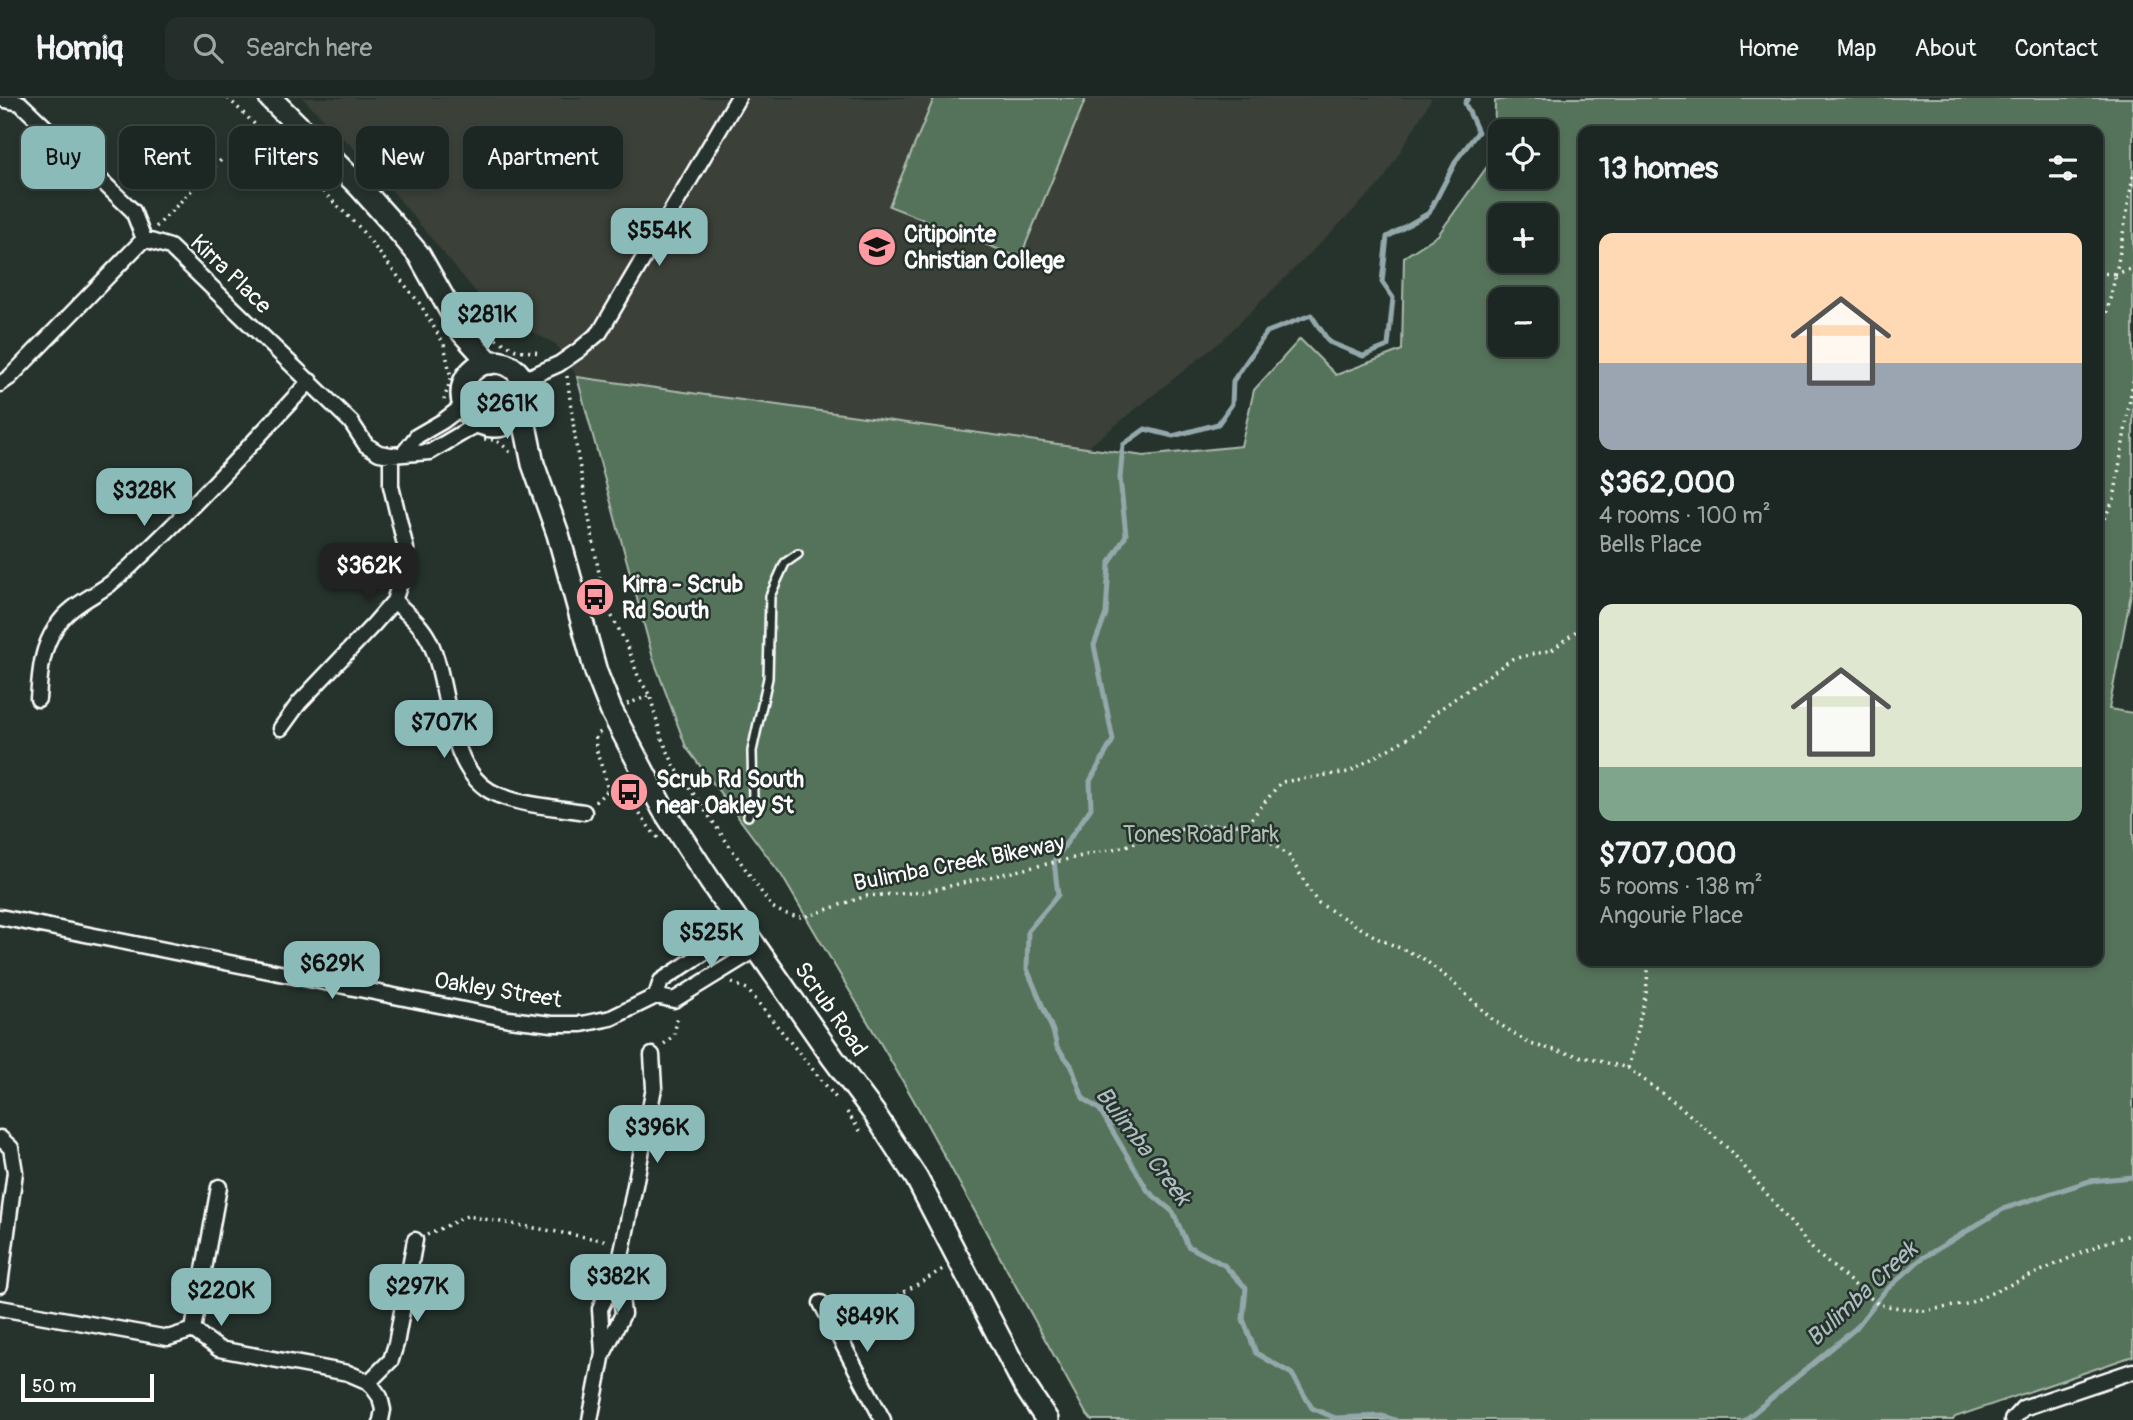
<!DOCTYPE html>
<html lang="en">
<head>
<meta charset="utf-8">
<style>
  body { margin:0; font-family:Pangolin,sans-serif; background:#252e2a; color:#f1f3f6; height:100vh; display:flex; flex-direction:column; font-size:26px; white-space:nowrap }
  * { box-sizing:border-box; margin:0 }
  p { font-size:23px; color:#a0a5a5 }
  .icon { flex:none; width:38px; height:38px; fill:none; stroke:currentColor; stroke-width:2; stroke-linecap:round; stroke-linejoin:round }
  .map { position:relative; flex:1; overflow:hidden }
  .panel { position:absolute; left:1578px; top:28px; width:525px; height:840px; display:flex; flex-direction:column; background:#1c2622; border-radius:14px; box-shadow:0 4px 10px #0003,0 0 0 2px #3a4340 }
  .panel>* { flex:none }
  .guide { position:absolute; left:21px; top:28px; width:665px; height:63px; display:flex; gap:14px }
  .buttons { position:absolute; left:1488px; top:21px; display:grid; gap:14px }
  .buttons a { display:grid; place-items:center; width:70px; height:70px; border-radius:14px; background:#1c2622; box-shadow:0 4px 10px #0003,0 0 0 2px #3a4340; font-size:35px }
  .scale { position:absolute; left:21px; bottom:18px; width:133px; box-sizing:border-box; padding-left:7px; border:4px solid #fff; border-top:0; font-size:19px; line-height:24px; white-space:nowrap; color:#fff; -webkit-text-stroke:5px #26332d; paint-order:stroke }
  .price { position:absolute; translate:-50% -60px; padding:0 16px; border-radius:14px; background:#8bbbb9; color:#111; font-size:23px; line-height:46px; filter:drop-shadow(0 2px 4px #0008) }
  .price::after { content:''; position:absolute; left:50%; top:42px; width:21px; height:16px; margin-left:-10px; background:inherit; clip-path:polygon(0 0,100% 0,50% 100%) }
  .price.current { background:#222; color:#fff }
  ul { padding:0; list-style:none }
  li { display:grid; align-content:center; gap:14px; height:371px; padding:0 21px }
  li span { display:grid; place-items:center; height:217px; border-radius:14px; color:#555 }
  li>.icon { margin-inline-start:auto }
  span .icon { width:126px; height:126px; fill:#fffc; stroke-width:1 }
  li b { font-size:30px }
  h2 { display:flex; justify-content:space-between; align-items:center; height:84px; padding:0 21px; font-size:30px }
  .chip { padding:0 24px; border-radius:14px; background:#1c2622; box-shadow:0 4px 10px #0003,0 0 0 2px #3a4340; font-size:24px; line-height:63px }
  .chip.current { background:#8bbbb9; color:#111 }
  header { display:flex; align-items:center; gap:42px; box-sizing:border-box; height:98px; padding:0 35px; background:#1c2622; border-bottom:2px solid #3a4340 }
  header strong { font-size:33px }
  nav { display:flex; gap:38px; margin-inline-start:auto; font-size:24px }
  .search { width:490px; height:63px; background:#252e2a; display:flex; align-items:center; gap:18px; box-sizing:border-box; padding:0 24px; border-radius:14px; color:#a0a5a5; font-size:26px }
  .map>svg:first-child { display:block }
  .built { fill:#3a3f39 }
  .green { fill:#55735a; stroke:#aab9ac; stroke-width:2; fill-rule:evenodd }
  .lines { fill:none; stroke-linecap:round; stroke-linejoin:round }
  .stream { stroke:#94a8ab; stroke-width:5 }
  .lane-casing { stroke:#fff; stroke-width:12 }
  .street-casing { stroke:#fff; stroke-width:19 }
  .secondary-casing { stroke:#fff; stroke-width:26 }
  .path { stroke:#fff; stroke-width:3.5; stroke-dasharray:2 5; stroke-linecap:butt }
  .lane { stroke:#26332d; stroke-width:7 }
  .street { stroke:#26332d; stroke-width:14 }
  .secondary { stroke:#26332d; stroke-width:21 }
  .labels { text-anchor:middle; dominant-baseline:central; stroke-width:5; stroke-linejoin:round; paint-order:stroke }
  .poi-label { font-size:23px; font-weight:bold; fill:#fff; stroke:#26332d; text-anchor:start }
  .street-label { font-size:23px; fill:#fff; stroke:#26332d }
  .park-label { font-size:23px; fill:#b2c0b5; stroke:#26332d }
  .water-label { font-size:24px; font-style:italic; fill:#aebec0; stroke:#26332d }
</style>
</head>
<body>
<header>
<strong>Homiq</strong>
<div class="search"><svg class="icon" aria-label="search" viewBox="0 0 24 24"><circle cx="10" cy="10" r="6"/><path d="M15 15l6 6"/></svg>Search here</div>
<nav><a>Home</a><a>Map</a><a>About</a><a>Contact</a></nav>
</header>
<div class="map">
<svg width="2133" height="1322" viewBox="0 0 2133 1322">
  <rect width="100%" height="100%" fill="#26332d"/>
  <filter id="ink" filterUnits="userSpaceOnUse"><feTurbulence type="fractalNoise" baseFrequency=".0143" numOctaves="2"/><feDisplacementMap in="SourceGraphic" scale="14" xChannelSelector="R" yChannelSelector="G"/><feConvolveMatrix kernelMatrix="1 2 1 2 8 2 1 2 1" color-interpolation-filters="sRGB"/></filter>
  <g filter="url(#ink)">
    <!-- built -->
    <path class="built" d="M 302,0 L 1432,0 L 1382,84 L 1221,243 L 1087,350 L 577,279 L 556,246 L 493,215 L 370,66 Z"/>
    <!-- green -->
    <path class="green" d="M 934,0 L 1086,0 L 1020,160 L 889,108 Z
      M 1511,0 L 2133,0 L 2133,485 L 2109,611 L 2133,615 L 2133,1258 L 1955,1319 L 1953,1322 L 1092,1322 L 1085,1314 L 912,999 L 782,778 L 686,649 L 653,560 L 577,279 L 1144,358 L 1241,348 L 1254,292 L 1300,241 L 1336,277 L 1402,252 L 1404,159 L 1438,137 L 1494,59 L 1495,3 ZM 1500,33 L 1545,33 L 1545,79 L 1500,79 ZM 1584,33 L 2098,33 L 2098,863 L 1584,863 ZM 1500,117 L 1545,117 L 1545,163 L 1500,163 ZM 1500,201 L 1545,201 L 1545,247 L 1500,247 Z"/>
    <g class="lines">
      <!-- stream -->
      <path class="stream" d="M 1395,1322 L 1382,1318 L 1335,1320 L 1312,1310 L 1292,1276 L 1256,1255 L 1243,1221 L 1246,1190 L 1224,1167 L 1188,1148 L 1173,1114 L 1148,1093 L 1100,1012 L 1083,1000 L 1071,967 L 1057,949 L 1053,933 L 1027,871 L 1028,833 L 1058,797 L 1054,763 L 1091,710 L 1090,683 L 1113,642 L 1094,547 L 1106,516 L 1109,466 L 1126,437 L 1120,380 L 1123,347 L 1145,331 L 1173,338 L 1218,326 L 1232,306 L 1233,283 L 1267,234 L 1311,217 L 1329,244 L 1363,258 L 1388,248 L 1393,200 L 1382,184 L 1387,139 L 1429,115 L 1457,61 L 1478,34 L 1465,5 L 1468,0
        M 1745,1322 L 1856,1230 L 1884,1194 L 1921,1161 L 2003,1111 L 2090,1083 L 2133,1079"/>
      <!-- lane casing -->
      <g class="lane-casing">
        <path id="lane" d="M 748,718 L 753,700 L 752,653 L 768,580 L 770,498 L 785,465 L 798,456"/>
      </g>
      <!-- street casing -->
      <g class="street-casing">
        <path id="street" d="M 0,1 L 20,5 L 133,113 L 144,141 L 170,149 L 351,324 L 366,347 L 379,355 L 391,357 L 430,354 L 479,325
          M 523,282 L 559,266 L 579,252 L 600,234 L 738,0
          M 0,286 L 10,279 L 144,141
          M 403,356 L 417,338 L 443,323 L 464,307
          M 394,503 C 407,515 421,526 429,542 C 451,585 444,666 490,693 C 515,707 555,709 584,714
          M 38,601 C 40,575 41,551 56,529 C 70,507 91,500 110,486 C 118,479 127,472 134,465 C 196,407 253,344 310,283
          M 281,630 L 299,605 L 374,526 L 394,503 L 402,479 L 406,451 L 391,388 L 391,357
          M 0,819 L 509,921 L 552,926 L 582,926 L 611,920 L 656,898 L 674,902 L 757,851
          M 656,898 L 661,883 L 743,829
          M 0,1040 L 11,1050 L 15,1074 L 0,1187
          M 821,1205 L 883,1322
          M 0,1210 L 168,1240 L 193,1232 L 219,1251 L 348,1275 L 369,1284 L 380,1299 L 383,1312 L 381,1322
          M 193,1232 L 219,1089
          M 604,1254 L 623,1216 L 618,1174
          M 369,1284 L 391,1262 L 396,1246 L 415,1142
          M 590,1322 L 603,1255 L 600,1211 L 618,1174 L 654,990 L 652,957
          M 2012,1322 L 2023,1310 L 2133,1273"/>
      </g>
      <!-- secondary casing -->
      <g class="secondary-casing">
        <path id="secondary" d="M 270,0 L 360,89 L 393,126 L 419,157 L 463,235 L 490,265
          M462 296a32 32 0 1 1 64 0a32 32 0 1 1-64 0Z
          M 522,312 L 533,366 L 558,436 L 596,574 L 611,612 L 663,711 L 710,783 L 833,960 L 874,1015 L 917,1081 L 1024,1287 L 1047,1322"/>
      </g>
      <!-- path -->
      <path class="path" d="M 228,0 L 358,128 L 420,206 L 444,246 L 451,280 L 444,302
        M 2133,78 L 2116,176 L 2133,170
        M 156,129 L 223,60
        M 2098,175 L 2116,176 L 2098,251
        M 496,241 L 516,252 L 541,255
        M 567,278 L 577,354 L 601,486 L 606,507 L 628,549 L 638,578 L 650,598 L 662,641 L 675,669 L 762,795 L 772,809 L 783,815 L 799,819 L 811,817 L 866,798 L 923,794 L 1122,749 L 1193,728 L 1247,726 L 1289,758 L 1317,804 L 1379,841 L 1421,859 L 1454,885 L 1493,922 L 1530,946 L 1628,970 L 1683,1011 L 1732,1054 L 1815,1154 L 1879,1207 L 1923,1213 L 1967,1206 L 2101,1146 L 2133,1136
        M 484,341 C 496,341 501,345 510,354
        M 2098,433 L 2114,401 L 2133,283
        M 627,606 L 649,598
        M 622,678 C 629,701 642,722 658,740
        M 595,704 L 607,693 C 607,673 593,657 596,637 L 601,634
        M 1247,726 L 1281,684 L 1349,674 L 1423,631 L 1433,616 L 1512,561 L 1552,552 L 1584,527
        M 705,834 L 709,828 L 709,816
        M 732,885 L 747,891 L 836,1000
        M 664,946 L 674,937 L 678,917
        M 1628,970 L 1646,895 L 1649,863
        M 847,1014 L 863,1037
        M 427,1137 L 467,1118 L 608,1143
        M 850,1226 L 943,1171"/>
      <!-- lane -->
      <use href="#lane" class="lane"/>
      <!-- street -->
      <use href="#street" class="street"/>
      <!-- secondary -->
      <use href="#secondary" class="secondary"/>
    </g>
  </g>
  <!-- icons -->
  <defs>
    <g id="school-disc" transform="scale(2.0125)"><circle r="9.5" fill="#ff9aa2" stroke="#26332d"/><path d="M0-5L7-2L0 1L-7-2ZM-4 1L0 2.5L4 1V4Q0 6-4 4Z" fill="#111"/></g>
    <g id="bus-disc" transform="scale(2.0125)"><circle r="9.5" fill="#ff9aa2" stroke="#26332d"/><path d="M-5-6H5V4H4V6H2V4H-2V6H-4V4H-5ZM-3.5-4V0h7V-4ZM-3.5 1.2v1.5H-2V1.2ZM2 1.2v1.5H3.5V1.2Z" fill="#111"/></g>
  </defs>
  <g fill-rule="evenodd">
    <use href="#school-disc" x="877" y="149"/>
    <use href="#bus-disc" x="595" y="499"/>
    <use href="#bus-disc" x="629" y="694"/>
  </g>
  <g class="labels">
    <!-- poi labels -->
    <g class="poi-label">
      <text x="904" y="136">Citipointe<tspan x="904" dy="26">Christian College</tspan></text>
      <text x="622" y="486">Kirra - Scrub<tspan x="622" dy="26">Rd South</tspan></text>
      <text x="656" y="681">Scrub Rd South<tspan x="656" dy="26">near Oakley St</tspan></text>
    </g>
    <!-- street labels -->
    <g class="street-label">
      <text transform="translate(231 176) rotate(44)">Kirra Place</text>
      <text transform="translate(959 765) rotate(-11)">Bulimba Creek Bikeway</text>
      <text transform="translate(498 892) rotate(9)">Oakley Street</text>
      <text transform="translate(831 911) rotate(55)">Scrub Road</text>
    </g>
    <!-- park labels -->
    <g class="park-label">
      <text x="1201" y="736">Tones Road Park</text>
    </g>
    <!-- water labels -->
    <g class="water-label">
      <text transform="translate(1143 1048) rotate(53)">Bulimba Creek</text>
      <text transform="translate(1862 1196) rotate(-43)">Bulimba Creek</text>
    </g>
  </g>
</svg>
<div class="buttons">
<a><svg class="icon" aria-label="locate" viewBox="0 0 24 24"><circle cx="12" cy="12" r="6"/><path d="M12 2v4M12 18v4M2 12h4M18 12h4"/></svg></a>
<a>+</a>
<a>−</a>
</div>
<div class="scale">50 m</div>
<b class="price" style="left:659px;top:170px">$554K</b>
<b class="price" style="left:487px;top:254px">$281K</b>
<b class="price" style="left:507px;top:343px">$261K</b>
<b class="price" style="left:144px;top:430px">$328K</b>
<b class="price current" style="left:369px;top:505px">$362K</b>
<b class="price" style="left:444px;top:662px">$707K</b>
<b class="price" style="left:711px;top:872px">$525K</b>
<b class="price" style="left:332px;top:903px">$629K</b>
<b class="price" style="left:657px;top:1067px">$396K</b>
<b class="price" style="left:618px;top:1216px">$382K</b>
<b class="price" style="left:417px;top:1226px">$297K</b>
<b class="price" style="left:221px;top:1230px">$220K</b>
<b class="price" style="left:867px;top:1256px">$849K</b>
<div class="guide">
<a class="chip current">Buy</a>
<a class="chip">Rent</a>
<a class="chip">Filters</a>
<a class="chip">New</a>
<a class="chip">Apartment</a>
</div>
<section class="panel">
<h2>13 homes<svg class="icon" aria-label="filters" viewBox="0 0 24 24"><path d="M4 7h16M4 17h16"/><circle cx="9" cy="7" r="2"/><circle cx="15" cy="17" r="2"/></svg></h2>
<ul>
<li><span style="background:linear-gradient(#ffd9b3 60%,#9aa5b1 0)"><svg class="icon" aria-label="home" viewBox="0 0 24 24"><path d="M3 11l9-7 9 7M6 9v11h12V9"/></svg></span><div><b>$362,000</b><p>4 rooms · 100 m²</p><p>Bells Place</p></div></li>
<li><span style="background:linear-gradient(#dfe7d0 75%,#7fa58c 0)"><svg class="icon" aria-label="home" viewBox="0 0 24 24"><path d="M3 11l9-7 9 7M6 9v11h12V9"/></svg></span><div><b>$707,000</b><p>5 rooms · 138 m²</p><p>Angourie Place</p></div></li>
</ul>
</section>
</div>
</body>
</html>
